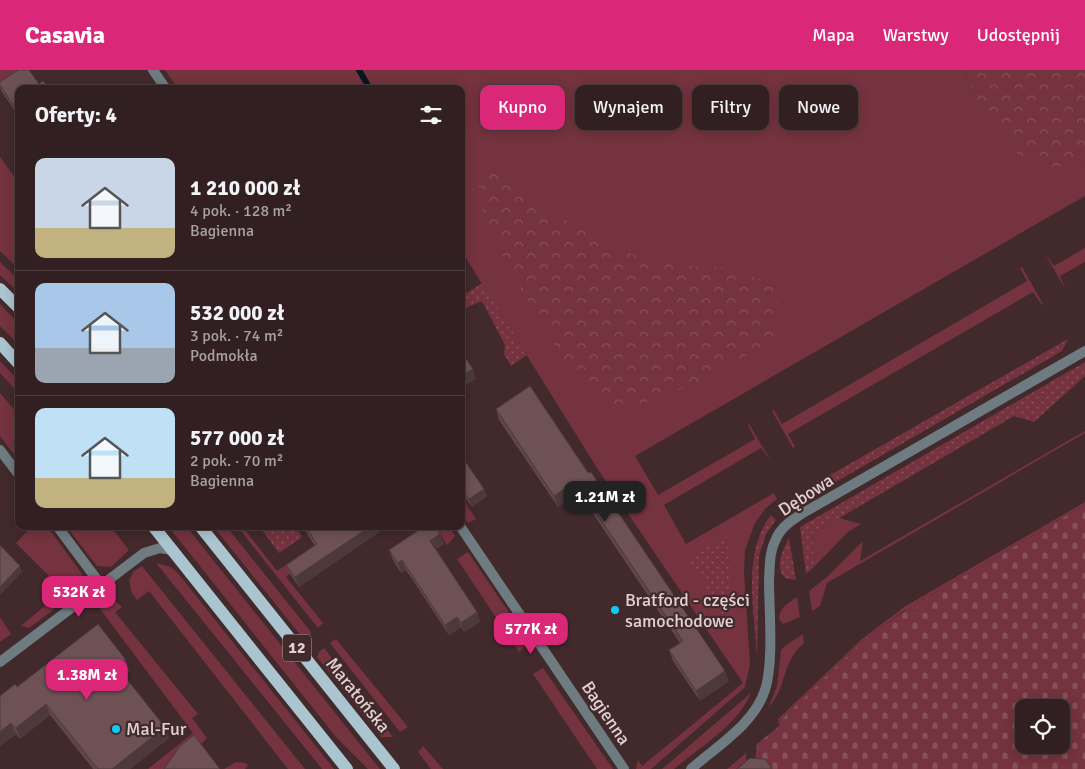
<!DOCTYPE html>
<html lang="pl">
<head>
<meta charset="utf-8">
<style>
  body { margin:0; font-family:Signika,sans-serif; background:#3d2c2e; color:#f1f3f6; height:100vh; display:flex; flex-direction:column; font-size:19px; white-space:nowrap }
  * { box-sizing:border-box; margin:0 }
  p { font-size:16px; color:#a8a2a5 }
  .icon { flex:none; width:28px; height:28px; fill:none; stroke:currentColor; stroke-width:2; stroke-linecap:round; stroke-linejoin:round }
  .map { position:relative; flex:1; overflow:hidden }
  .panel { position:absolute; left:15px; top:15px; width:450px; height:445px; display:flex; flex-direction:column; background:#321f21; border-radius:10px; box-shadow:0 2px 12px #0003,0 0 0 1px #4d3d3f }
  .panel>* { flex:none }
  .banner { position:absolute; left:480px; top:15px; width:475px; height:45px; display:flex; gap:10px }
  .buttons { position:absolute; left:1015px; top:629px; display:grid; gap:10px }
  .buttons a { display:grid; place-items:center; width:55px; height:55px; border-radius:10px; background:#321f21; box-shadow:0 2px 12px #0003,0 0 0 1px #4d3d3f; font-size:25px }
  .price { position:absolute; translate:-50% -42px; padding:0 11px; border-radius:10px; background:#db2777; color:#fff; font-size:16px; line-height:32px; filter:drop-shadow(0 1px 2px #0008) }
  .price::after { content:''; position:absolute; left:50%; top:30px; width:15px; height:11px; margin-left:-8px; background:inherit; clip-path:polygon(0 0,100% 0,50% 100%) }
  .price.selected { background:#222; color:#fff }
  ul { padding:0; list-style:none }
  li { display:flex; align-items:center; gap:15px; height:125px; padding:0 20px }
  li+li { border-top:1px solid #4d3d3f }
  li span { display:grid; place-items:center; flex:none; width:140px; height:100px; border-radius:10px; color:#555 }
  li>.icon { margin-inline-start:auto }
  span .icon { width:60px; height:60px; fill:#fffc; stroke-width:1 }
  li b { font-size:21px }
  h2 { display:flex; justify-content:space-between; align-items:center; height:60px; padding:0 20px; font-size:21px }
  .pill { padding:0 18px; border-radius:10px; background:#321f21; box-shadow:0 2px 12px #0003,0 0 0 1px #4d3d3f; font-size:18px; line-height:45px }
  .pill.selected { background:#db2777; color:#fff }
  header { display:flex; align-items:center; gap:30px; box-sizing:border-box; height:70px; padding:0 25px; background:#db2777; color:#fff }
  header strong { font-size:24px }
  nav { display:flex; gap:28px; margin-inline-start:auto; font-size:18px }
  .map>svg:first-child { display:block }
  .grass { fill:#74333e }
  .forest { fill:url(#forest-crowns) }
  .cemetery { fill:url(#cemetery-stones); fill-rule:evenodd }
  .garden { fill:url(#garden-dots) }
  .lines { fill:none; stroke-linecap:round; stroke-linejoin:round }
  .stream { stroke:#07181e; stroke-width:6 }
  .service { stroke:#6e7b80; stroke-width:10 }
  .minor { stroke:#6e7b80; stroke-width:10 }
  .primary { stroke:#aac5d0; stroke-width:12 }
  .wall { fill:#5f4648 }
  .shaded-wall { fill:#4d393b }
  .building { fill:#6e5154; stroke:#4d393b }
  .poi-dot { fill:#11cafa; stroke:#42292c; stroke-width:2 }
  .labels { text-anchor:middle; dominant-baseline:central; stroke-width:4.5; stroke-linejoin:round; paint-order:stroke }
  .shield { fill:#42292c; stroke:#b29fa1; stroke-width:1 }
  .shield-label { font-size:16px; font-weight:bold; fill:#e2d1d3 }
  .street-label { font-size:18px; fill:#e2d1d3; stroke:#42292c }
  .poi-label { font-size:18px; fill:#e2d1d3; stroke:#42292c; text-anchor:start }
</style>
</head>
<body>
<header>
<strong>Casavia</strong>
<nav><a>Mapa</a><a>Warstwy</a><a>Udostępnij</a></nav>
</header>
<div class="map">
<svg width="1085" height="699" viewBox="0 0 1085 699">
  <defs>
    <pattern id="forest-crowns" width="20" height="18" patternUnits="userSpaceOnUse" patternTransform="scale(1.25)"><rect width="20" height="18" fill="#74333e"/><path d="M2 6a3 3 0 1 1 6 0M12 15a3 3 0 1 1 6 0" fill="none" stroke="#885059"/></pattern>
    <pattern id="cemetery-stones" width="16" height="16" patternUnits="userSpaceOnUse" patternTransform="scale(1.25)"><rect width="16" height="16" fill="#74333e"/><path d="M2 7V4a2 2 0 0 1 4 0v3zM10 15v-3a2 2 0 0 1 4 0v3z" fill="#885059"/></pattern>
    <pattern id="garden-dots" width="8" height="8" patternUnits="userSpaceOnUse" patternTransform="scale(1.25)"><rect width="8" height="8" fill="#74333e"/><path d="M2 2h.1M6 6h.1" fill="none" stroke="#885059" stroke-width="1.8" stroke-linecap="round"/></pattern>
  </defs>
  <rect width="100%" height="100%" fill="#42292c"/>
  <!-- grass -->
  <path class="grass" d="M 0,0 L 19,0 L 0,13 Z
    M 165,0 L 964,0 L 978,31 L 1076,95 L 1085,92 L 1085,126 L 635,386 L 658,425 L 755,369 L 748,355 L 749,354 L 771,391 L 761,378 L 664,435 L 686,474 L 774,423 L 777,429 L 765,439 L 755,453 L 745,480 L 744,502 L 750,594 L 745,617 L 651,699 L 636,699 L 638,690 L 642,696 L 743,613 L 597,398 L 461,180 L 461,19 L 178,19 Z
    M 0,87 L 14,106 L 19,104 L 19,199 L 0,181 Z
    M 1085,178 L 1085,192 L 1060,206 L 1066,220 L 1045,184 L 1054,196 Z
    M 0,192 L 19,210 L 19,223 L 0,205 Z
    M 1022,197 L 1043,234 L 1042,235 L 1033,222 L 788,364 L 795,377 L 793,378 L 772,341 L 774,340 L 782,354 L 1027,211 L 1020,198 Z
    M 0,234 L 19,254 L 19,275 L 0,256 Z
    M 0,291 L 19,311 L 19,324 L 0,303 Z
    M 0,323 L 19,345 L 19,391 L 0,366 Z
    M 1085,361 L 1085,363 L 827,513 L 820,536 L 812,541 L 809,521 L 827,507 L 863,471 L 860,491 Z
    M 461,426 L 476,449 L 468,453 L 461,442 Z
    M 1085,432 L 1085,435 L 1055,452 L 1052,459 L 1044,459 L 918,533 L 916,539 L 912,541 L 905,540 L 865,569 L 780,651 L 779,655 L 778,649 L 862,569 L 904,537 Z
    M 839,448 L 861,454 L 848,462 L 815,496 L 812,464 Z
    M 32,456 L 47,456 L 82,504 L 82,518 L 71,528 L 16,473 Z
    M 66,456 L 110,456 L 129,480 L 111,497 L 97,496 Z
    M 168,456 L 186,456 L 380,699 L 368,699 L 336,667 Z
    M 213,456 L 226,456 L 311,562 L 309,569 L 302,567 Z
    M 237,456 L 242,456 L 277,501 L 287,494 L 292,502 L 286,507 L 323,553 L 318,558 Z
    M 435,456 L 449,456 L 455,466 L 447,475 Z
    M 468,482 L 529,572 L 519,582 L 457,489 Z
    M 156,493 L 171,497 L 177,502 L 334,699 L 322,699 Z
    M 142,496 L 305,699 L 288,699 L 149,521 L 137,530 L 131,521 L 129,510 L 134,501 Z
    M 797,527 L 800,547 L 783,554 L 779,549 C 780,537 788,533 797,527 Z
    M 53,529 L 56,535 L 53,540 L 29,558 L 21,556 Z
    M 103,529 L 115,531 L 122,537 L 115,542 L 198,644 L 192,648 L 207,668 L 176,699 L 148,699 L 193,663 L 95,532 Z
    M 0,547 L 11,564 L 0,572 Z
    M 803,564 L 804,573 C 780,594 788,617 768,638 L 777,616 L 781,580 L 786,575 Z
    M 336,569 L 408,657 L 400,662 L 330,573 Z
    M 324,578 L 393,667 L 381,667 L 317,587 L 319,582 Z
    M 543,598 L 613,699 L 597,699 L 533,604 Z
    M 751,623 C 738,655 700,677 674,699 L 662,699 Z
    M 423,676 L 443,699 L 431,699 L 418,682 Z
    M 746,683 L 746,693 L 743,695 L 742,694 L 736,699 L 727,699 Z
    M 236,692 L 246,693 L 248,696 L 245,699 L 224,699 Z"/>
  <!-- forest -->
  <path class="forest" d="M 964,0 L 1085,0 L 1085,92 L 1076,95 L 1048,97 L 1019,85 L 978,31 Z
    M 488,96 L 535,132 L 617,180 L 676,195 L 730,198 L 779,216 L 775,269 L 696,313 L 632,338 L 604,334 L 567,295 L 508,199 L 483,140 L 476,102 Z"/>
  <!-- cemetery -->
  <path class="cemetery" d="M 1085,435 L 1085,699 L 754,699 L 757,674 L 779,656 L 780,651 L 865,569 L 906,540 L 912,541 L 916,539 L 918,533 L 1044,459 L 1052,459 L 1055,452 ZM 1024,638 L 1061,638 L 1061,675 L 1024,675 Z"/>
  <!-- garden -->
  <path class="garden" d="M 482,213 L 527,285 L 511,296 L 504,284 L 505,275 L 482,231 L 461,240 L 461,227 Z
    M 1068,269 L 1062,281 L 829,416 L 819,418 L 811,416 Z
    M 1085,292 L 1085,306 L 1034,352 L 1014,346 L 812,464 L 815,496 L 806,504 L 800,457 Z
    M 771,445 L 776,450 L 766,464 L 759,486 L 757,588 C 755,543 741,483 771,445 Z
    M 259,456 L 295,456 L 302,467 L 279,483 Z
    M 727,466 L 732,548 L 727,552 L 688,487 Z
    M 789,468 L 796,510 L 785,508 C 774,498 783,479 789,468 Z"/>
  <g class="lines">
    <!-- stream -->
    <path class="stream" d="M 359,0 L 370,19"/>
    <!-- service -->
    <path class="service" d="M 0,380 L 19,405
      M 57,456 L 101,515"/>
    <!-- minor -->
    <path class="minor" d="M 153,0 L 166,19
      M 460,456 L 624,699
      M 0,592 L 144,483 L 160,478 L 172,480
      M 691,699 C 717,676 754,654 765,620 C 774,592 769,540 769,510 C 770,496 769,482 776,469 C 781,457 792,450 803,443 L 1085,281"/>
    <!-- primary -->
    <path class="primary" d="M 0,219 L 19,238
      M 0,273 L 19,294
      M 153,456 L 347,699
      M 200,456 L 394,699"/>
  </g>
  <!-- wall -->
  <path class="wall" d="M 0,12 L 39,14 L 19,19 L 19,47 L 1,21 L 0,17 Z
    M 530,316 L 729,611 L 700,631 L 673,591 L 669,580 L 680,573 L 579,423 L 558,437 L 499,350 L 496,339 Z
    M 461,385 L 484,419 L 487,426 L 472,437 L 461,422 Z
    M 302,456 L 388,456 L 299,517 L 290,504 L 286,495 L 315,476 Z
    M 444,474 L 436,479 L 477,542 L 480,552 L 464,562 L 461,557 L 449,565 L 406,500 L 401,503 L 393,490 L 389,480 Z
    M 126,590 L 130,601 L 125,606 L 165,657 L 169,668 L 130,699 L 93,699 L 50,645 L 20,669 L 16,664 L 0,676 L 0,626 L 17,617 Z"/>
  <!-- shaded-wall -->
  <path class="shaded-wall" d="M 473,299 L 476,309 L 461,318 L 461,306 Z
    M 575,412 L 579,423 L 558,437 L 554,426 Z
    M 484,419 L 487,426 L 472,437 L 469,429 Z
    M 371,456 L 388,456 L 299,517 L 295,507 Z
    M 440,464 L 444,474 L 434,480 L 430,471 Z
    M 402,490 L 406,500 L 401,503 L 398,493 Z
    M 20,496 L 22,502 L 0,525 L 0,517 Z
    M 477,542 L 480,552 L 464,562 L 461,553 Z
    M 457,547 L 461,557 L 449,565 L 445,555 Z
    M 126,590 L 130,601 L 122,608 L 117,597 Z
    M 725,601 L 729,611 L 700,631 L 696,621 Z
    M 46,634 L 50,645 L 20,669 L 16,658 Z
    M 11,653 L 16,664 L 0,676 L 0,662 Z
    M 165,657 L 169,668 L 130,699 L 112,699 Z"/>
  <!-- building -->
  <path class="building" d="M 18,0 L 29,0 L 39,14 L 43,11 L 49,19 L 19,19 L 19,44 L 0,15 L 0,12 Z
    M 461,281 L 473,299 L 461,306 Z
    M 530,316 L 588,403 L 591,402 L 725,601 L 696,621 L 669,580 L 683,571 L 575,412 L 554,426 L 496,339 Z
    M 461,385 L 484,419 L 469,429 L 461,418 Z
    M 305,456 L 371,456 L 295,507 L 286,495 L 317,474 Z
    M 425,456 L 435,456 L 440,464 L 430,471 L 477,542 L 461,553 L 457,547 L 445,555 L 402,490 L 398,493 L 389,480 Z
    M 0,475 L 20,496 L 0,517 Z
    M 98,554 L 126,590 L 117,597 L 165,657 L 112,699 L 98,699 L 46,634 L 16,658 L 11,653 L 0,662 L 0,626 L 15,614 L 17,617 Z
    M 194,665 L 220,699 L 164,699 L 180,676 Z
    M 750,688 L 765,689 L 772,699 L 737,699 Z"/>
  <!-- markers -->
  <g class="poi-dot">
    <circle cx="615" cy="540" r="5"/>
    <circle cx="116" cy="659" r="5"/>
  </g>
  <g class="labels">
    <!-- shield labels -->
    <rect class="shield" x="283" y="564.5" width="28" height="27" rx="4"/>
    <g class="shield-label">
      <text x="297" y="578">12</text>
    </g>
    <!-- street labels -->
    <g class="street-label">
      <text transform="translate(806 425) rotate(-33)">Dębowa</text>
      <text transform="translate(358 625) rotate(51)">Maratońska</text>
      <text transform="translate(606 643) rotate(56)">Bagienna</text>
    </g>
    <!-- poi labels -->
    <g class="poi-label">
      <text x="625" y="530">Bratford - części<tspan x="625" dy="21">samochodowe</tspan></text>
      <text x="126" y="659">Mal-Fur</text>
    </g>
  </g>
</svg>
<div class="buttons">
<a><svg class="icon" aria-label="locate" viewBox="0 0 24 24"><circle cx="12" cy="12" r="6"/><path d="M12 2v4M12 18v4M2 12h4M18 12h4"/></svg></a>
</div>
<b class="price selected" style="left:605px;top:453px">1.21M zł</b>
<b class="price" style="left:79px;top:548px">532K zł</b>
<b class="price" style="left:531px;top:585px">577K zł</b>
<b class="price" style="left:87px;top:631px">1.38M zł</b>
<div class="banner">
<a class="pill selected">Kupno</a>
<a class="pill">Wynajem</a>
<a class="pill">Filtry</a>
<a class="pill">Nowe</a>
</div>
<section class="panel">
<h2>Oferty: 4<svg class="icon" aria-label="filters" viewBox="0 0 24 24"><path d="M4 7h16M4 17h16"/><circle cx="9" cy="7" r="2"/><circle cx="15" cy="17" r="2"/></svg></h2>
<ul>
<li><span style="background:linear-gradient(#c9d6e8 70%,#c2b280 0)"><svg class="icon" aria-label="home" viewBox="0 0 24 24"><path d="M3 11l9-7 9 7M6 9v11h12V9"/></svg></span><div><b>1 210 000 zł</b><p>4 pok. · 128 m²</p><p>Bagienna</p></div></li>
<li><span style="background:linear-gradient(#a9c7e8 65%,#9aa5b1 0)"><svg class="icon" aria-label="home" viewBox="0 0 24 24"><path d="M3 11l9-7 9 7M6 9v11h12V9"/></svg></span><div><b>532 000 zł</b><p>3 pok. · 74 m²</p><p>Podmokła</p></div></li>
<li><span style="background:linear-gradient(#bfe0f5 70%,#c2b280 0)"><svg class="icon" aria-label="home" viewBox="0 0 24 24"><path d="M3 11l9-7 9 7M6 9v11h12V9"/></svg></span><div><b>577 000 zł</b><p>2 pok. · 70 m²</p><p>Bagienna</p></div></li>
</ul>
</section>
</div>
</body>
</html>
